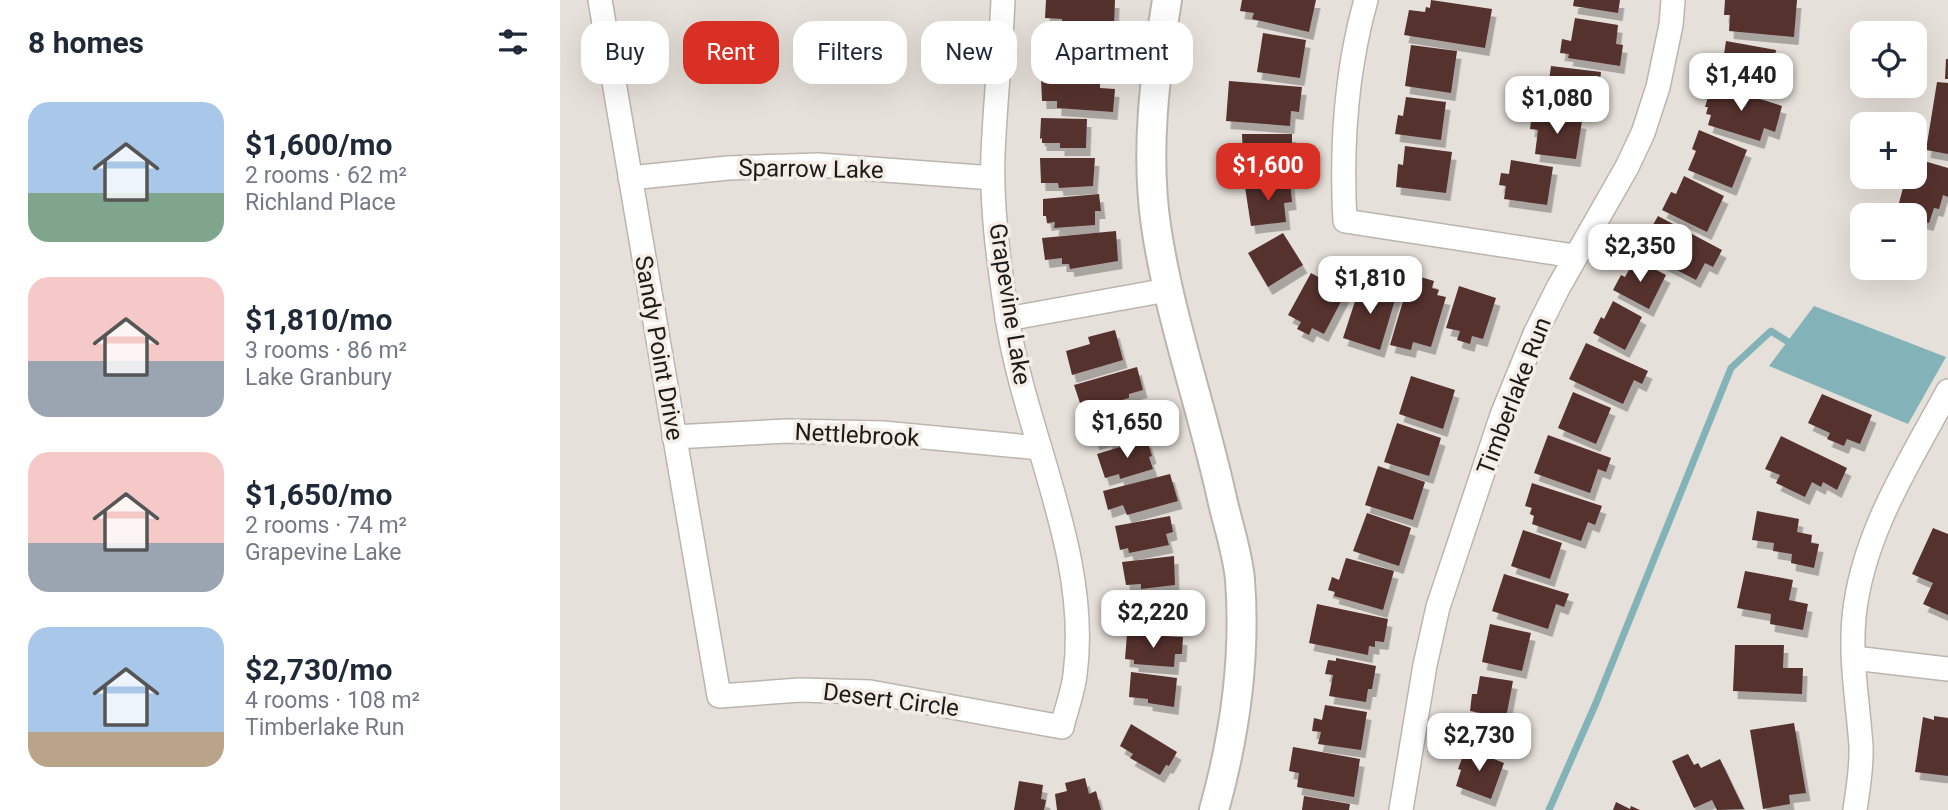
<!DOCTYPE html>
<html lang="en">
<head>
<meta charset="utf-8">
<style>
  body { margin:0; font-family:Roboto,sans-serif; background:#f2f2f3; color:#1f2937; height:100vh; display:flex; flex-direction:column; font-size:26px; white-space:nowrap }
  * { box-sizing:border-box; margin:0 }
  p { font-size:23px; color:#747a83 }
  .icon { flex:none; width:38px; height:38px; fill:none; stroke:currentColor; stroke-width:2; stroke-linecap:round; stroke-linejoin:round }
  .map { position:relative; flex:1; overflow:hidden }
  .side { display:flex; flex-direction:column; background:#fff; width:560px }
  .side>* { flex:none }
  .hud { position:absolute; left:21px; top:21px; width:665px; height:63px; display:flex; gap:14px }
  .tools { position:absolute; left:1290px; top:21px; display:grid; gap:14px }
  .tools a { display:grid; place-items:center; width:77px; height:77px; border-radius:14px; background:#fff; box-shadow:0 7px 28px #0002; font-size:35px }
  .price { position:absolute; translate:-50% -60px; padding:0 16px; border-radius:14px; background:#fff; color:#222; font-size:23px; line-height:46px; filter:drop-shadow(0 2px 4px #0008) }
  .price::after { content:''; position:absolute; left:50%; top:42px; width:21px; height:16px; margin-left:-10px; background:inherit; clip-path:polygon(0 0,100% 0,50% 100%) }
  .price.on { background:#d93025; color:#fff }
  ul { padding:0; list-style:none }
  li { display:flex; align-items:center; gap:21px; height:175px; padding:0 28px }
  li span { display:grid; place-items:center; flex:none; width:196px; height:140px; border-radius:21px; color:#555 }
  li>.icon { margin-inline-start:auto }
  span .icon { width:84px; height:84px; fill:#fffc; stroke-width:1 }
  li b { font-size:30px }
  h2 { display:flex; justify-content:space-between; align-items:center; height:84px; padding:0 28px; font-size:30px }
  .tag { padding:0 24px; border-radius:21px; background:#fff; box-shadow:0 7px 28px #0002; font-size:24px; line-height:63px }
  .tag.on { background:#d93025; color:#fff }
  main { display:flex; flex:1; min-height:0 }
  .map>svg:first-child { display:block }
  .water { fill:#83b3b8 }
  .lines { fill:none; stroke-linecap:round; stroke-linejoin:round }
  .stream { stroke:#83b3b8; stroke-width:7 }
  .building { fill:#54312f; filter:url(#shadow) }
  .minor-casing { stroke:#bbb5af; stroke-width:26 }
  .tertiary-casing { stroke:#bbb5af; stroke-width:32 }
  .minor { stroke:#fff; stroke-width:23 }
  .tertiary { stroke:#fff; stroke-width:28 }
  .labels { text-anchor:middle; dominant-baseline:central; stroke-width:7; stroke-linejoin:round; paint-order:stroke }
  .street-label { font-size:24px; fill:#1d1b18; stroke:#f4eee7 }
</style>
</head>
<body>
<main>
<section class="side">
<h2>8 homes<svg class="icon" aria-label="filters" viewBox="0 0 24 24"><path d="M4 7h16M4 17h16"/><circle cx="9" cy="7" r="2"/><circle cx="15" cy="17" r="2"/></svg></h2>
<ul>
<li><span style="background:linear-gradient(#a9c7e8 65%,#7fa58c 0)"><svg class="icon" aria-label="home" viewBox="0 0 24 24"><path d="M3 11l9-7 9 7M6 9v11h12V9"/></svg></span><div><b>$1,600/mo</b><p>2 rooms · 62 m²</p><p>Richland Place</p></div></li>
<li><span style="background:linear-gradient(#f6c9c9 60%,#9aa5b1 0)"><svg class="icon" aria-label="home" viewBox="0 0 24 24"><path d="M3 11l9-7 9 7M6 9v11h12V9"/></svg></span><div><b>$1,810/mo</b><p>3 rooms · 86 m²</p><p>Lake Granbury</p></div></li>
<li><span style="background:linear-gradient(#f6c9c9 65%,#9aa5b1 0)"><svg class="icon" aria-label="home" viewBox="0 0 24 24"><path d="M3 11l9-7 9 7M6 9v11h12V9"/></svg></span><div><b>$1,650/mo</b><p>2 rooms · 74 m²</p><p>Grapevine Lake</p></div></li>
<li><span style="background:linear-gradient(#a9c7e8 75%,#b9a48a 0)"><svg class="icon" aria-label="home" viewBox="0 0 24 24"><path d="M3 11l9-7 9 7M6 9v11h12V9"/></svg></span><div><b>$2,730/mo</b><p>4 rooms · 108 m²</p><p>Timberlake Run</p></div></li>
</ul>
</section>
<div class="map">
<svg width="1388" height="810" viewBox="0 0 1388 810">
  <defs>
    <filter id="shadow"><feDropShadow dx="4.5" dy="8" stdDeviation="0" flood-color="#0004"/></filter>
  </defs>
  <rect width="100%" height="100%" fill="#e6e0da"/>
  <!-- water -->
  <path class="water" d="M 1254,306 L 1386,357 L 1348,424 L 1209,366 Z"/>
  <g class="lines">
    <!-- stream -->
    <path class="stream" d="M 989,810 L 1036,703 L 1171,368 L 1211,331 L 1233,345"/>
  </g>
  <!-- building -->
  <path class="building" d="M 486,0 L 555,0 L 554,26 L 502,27 L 502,19 L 485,18 Z
    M 682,0 L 756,0 L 749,32 L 692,19 L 694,13 L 680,11 Z
    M 871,0 L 932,9 L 925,48 L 844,35 L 849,10 L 865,12 L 866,7 L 870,8 Z
    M 1014,0 L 1060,0 L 1058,13 L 1013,6 Z
    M 1165,0 L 1237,0 L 1234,37 L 1169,31 L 1170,15 L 1164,15 Z
    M 1015,18 L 1058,25 L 1056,44 L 1063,45 L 1060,66 L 1008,58 L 1009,54 L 1000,53 L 1002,39 L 1011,41 Z
    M 703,33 L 746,40 L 740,78 L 697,72 Z
    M 489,38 L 544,39 L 544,56 L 537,56 L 536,69 L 496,68 L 496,65 L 488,64 Z
    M 1166,41 L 1216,50 L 1210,86 L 1161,78 L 1162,70 L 1158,69 L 1159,60 L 1163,61 Z
    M 851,45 L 897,51 L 891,93 L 845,86 Z
    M 1386,59 L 1388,59 L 1388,79 L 1385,79 Z
    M 991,66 L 1041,72 L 1036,112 L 986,106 L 987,102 L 977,101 L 978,87 L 988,88 Z
    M 481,78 L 540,82 L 540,88 L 555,89 L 553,112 L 497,108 L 497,101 L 482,101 Z
    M 669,81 L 742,87 L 739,112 L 731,111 L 730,126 L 666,121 Z
    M 1377,82 L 1388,83 L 1388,154 L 1366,150 Z
    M 1152,84 L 1222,106 L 1215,132 L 1204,128 L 1200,141 L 1148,125 L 1151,115 L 1146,114 L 1148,107 L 1145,107 Z
    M 846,97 L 886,102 L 881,140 L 835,134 L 838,115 L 843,116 Z
    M 972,114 L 1022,121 L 1016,159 L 975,154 L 978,130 L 970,129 Z
    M 481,118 L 527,119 L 526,148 L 500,148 L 500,143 L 482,143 L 482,138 L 480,139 Z
    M 1139,130 L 1187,150 L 1172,188 L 1128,170 L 1136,151 L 1132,149 Z
    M 682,134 L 732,134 L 732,175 L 683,175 L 683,171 L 675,170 L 675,157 L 683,157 Z
    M 845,146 L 892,152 L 886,193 L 836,187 L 838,164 L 843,165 Z
    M 480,158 L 535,158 L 533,186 L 499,188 L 498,183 L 481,183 Z
    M 1354,158 L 1388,168 L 1388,197 L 1383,195 L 1379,209 L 1374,208 L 1369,223 L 1354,219 L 1354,215 L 1336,214 L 1346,177 L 1354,177 Z
    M 951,160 L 993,167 L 987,205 L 944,199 L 946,186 L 939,185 L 941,173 L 949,174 Z
    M 1124,176 L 1164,196 L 1147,232 L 1102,210 L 1111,192 L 1116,194 Z
    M 730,181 L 732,202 L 724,203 L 726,222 L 691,226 L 685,187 Z
    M 539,194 L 541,211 L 535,211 L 535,225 L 494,228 L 495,222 L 487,223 L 486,216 L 483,216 L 483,199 Z
    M 1098,216 L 1162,250 L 1153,267 L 1145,263 L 1136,280 L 1086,254 L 1093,241 L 1086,237 Z
    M 556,231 L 558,261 L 510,269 L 509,264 L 502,264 L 502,258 L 485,260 L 482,238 Z
    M 723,233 L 743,265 L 708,287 L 688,253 Z
    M 1075,259 L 1106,275 L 1089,309 L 1053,290 L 1061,275 L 1065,277 Z
    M 751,273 L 786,292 L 764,334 L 752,328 L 749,335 L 737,329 L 741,322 L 728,315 Z
    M 851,274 L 874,281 L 872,288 L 879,290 L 877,295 L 886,297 L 871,347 L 853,342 L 851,350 L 830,345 Z
    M 801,283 L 837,293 L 820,350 L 783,338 Z
    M 899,286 L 936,298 L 923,339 L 912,336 L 910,344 L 897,340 L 900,331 L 886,328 Z
    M 1053,301 L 1082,317 L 1065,350 L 1033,333 L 1041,317 L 1044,319 Z
    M 555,330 L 563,360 L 512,375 L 506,351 L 530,344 L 528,337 Z
    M 1026,343 L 1088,371 L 1082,384 L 1074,380 L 1063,404 L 1009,379 Z
    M 577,367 L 583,390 L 569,394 L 569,398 L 538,407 L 537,402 L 521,406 L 514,385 Z
    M 851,376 L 895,390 L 883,429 L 839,414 Z
    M 1013,392 L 1051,408 L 1036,444 L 998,428 Z
    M 1262,394 L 1312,415 L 1300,444 L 1287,439 L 1284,446 L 1267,439 L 1270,433 L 1248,423 Z
    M 580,403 L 585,419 L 579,421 L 582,434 L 548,443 L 547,439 L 535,442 L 527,419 Z
    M 837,423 L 881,438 L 869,476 L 824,462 Z
    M 988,435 L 1051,458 L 1046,472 L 1038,469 L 1030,493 L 974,473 Z
    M 1221,436 L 1287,468 L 1277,490 L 1263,482 L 1261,487 L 1252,482 L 1245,497 L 1216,483 L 1220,475 L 1205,469 Z
    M 587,439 L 592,456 L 589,457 L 593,469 L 560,479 L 559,474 L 545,478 L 537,454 Z
    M 818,466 L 865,482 L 853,520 L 805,505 Z
    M 610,474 L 618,501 L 567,515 L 563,505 L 548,510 L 543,491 Z
    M 972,483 L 1042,506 L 1035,525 L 1028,522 L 1021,541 L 972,524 L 974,516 L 970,514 L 972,508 L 965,506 Z
    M 1197,511 L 1239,519 L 1237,532 L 1252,535 L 1251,543 L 1259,544 L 1254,568 L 1231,563 L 1232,554 L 1213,551 L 1214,543 L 1192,540 Z
    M 807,513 L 851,528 L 839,566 L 793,551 Z
    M 610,516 L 613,532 L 606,534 L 609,545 L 569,553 L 568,548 L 560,550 L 555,526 Z
    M 1373,528 L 1388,534 L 1388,615 L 1363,604 L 1373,583 L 1352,574 Z
    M 963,530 L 1002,543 L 990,579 L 951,566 Z
    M 614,556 L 615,585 L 581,589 L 581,584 L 566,585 L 562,562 Z
    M 786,558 L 834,571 L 823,610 L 774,596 L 775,592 L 768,590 L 772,577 L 779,580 Z
    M 1185,571 L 1233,580 L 1229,600 L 1248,604 L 1243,630 L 1210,624 L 1211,614 L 1177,608 Z
    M 944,574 L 1009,594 L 1004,607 L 996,604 L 988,629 L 932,611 Z
    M 633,596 L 635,624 L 582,626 L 581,619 L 567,619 L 567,614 L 565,614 L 565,598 Z
    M 757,604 L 828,619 L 824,642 L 815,641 L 815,647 L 809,646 L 808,655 L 749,643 Z
    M 930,624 L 971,633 L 962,671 L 922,662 Z
    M 567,634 L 623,637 L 622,654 L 615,654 L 614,667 L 574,664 L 574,660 L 565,659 Z
    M 1175,645 L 1224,645 L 1223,668 L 1243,668 L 1242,694 L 1173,691 Z
    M 776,658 L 816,666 L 812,689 L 808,689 L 806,702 L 769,696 L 773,675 L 765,674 L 768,660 L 776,661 Z
    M 571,672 L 617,678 L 614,707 L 588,703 L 588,699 L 569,697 Z
    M 920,676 L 953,681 L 946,718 L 910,711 L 912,694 L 917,694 Z
    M 765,705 L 807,712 L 801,750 L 758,744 L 761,732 L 752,731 L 754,718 L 762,720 Z
    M 1374,716 L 1388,718 L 1388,776 L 1355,772 L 1363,717 L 1374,720 Z
    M 1234,723 L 1246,793 L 1229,795 L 1230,804 L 1203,809 L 1190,730 Z
    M 571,724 L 617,752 L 609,766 L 606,765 L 600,775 L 570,758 L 573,754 L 560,746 Z
    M 733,747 L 800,759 L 794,797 L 737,787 L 739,773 L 729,771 Z
    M 906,748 L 944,763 L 931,799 L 896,786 L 901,770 L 898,769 Z
    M 1128,754 L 1134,765 L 1138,763 L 1141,768 L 1160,759 L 1184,809 L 1157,810 L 1152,800 L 1134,808 L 1112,761 Z
    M 525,778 L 529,794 L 536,791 L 541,810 L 497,810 L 495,794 L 507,791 L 505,783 Z
    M 459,781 L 483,785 L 481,799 L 486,800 L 484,810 L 454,810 Z
    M 744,796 L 790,804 L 789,810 L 742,810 Z
    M 1056,802 L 1070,809 L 1071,806 L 1080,810 L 1053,810 Z"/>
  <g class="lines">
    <!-- minor casing -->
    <g class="minor-casing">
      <path id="minor" d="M 40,0 L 159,696 L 240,690 L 310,692 L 502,727 C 506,710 513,692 515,675 C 531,555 465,435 447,317 C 439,264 431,208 433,154 C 435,102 441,51 443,0
        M 806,0 C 786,71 781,148 785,221 L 1014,256
        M 70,178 L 168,168 L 258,165 L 433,178
        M 447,319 L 607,290
        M 114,437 L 227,431 L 323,433 L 480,448
        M 1294,658 L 1388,669
        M 841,810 L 865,665 L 878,607 L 942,415 L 975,334 L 998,288 L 1067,167 L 1083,133 L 1098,87 L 1111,25 L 1113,0
        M 1295,810 C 1298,789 1302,767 1301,746 C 1298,703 1290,660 1294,617 C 1302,535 1349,463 1388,391"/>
    </g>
    <!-- tertiary casing -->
    <g class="tertiary-casing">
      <path id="tertiary" d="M 607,0 C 595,75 585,150 596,226 C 610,320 643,410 663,503 C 669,528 678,555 680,580 C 686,659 675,735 654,810"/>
    </g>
    <!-- minor -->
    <use href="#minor" class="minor"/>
    <!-- tertiary -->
    <use href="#tertiary" class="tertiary"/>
  </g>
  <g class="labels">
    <!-- street labels -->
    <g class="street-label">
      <text transform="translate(251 169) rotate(1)">Sparrow Lake</text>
      <text transform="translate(450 304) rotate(81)">Grapevine Lake</text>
      <text transform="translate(99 348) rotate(80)">Sandy Point Drive</text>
      <text transform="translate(954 396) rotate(-69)">Timberlake Run</text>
      <text transform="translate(297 435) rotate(3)">Nettlebrook</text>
      <text transform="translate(331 700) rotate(7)">Desert Circle</text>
    </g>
  </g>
</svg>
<div class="tools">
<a><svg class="icon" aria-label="locate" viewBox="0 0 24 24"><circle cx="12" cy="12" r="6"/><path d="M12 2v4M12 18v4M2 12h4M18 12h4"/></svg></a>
<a>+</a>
<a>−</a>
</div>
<b class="price" style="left:1181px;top:113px">$1,440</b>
<b class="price" style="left:997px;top:136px">$1,080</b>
<b class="price on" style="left:708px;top:203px">$1,600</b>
<b class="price" style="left:1080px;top:284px">$2,350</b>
<b class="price" style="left:810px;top:316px">$1,810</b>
<b class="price" style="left:567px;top:460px">$1,650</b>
<b class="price" style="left:593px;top:650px">$2,220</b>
<b class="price" style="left:919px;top:773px">$2,730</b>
<div class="hud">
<a class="tag">Buy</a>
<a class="tag on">Rent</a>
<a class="tag">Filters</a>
<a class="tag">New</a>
<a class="tag">Apartment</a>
</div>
</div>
</main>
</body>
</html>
